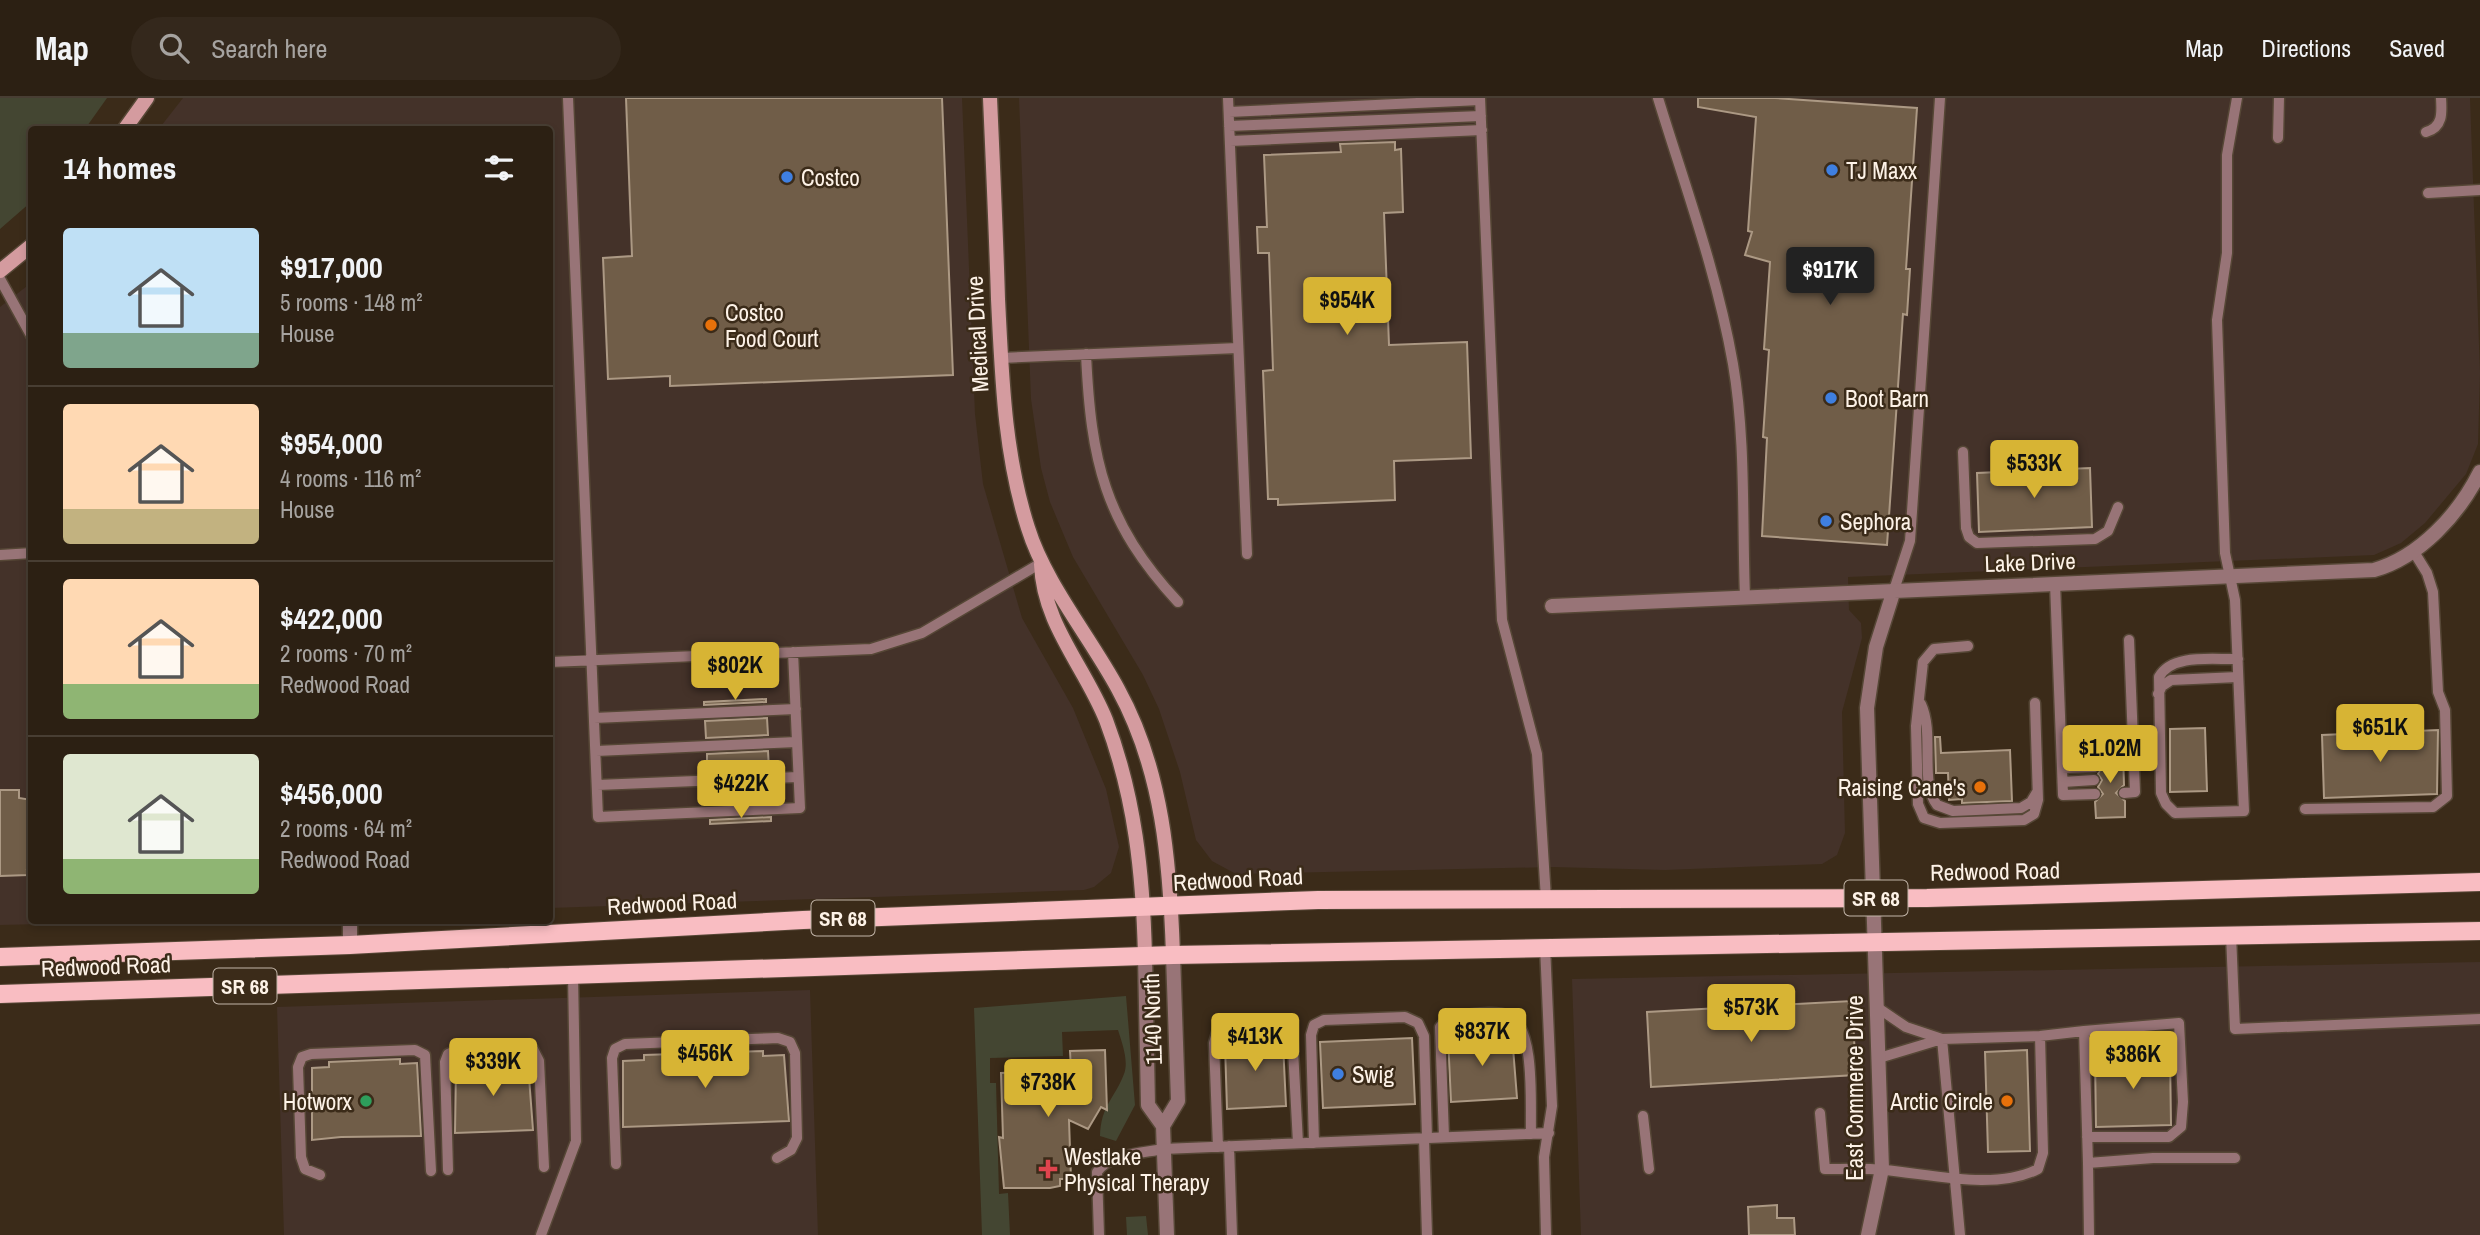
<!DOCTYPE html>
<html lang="en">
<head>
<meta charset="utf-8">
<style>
  body { margin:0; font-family:"Archivo Narrow",sans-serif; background:#34281c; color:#f1f3f6; height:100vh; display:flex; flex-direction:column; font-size:26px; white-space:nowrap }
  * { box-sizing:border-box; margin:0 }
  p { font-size:23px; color:#a6a3a0 }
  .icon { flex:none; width:38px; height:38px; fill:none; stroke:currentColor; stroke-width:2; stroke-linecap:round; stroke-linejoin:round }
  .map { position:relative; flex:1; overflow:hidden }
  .side { position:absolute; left:28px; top:28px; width:525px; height:798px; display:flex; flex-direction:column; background:#2c2013; border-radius:7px; box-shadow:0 4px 10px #0003,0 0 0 2px #483e33 }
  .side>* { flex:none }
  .price { position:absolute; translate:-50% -60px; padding:0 16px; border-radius:7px; background:#d7b434; color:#111; font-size:23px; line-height:46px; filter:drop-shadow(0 2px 4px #0008) }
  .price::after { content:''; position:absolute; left:50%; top:42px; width:21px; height:16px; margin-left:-10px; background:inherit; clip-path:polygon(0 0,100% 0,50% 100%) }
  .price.active { background:#222; color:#fff }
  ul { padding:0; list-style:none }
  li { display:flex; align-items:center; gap:21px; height:175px; padding:0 35px }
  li+li { border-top:2px solid #483e33 }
  li span { display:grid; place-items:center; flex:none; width:196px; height:140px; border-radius:7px; color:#555 }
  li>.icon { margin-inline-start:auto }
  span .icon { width:84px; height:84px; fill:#fffc; stroke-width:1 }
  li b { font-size:30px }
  h2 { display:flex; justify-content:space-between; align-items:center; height:84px; padding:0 35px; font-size:30px }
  header { display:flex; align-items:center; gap:42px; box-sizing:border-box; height:98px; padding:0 35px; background:#2c2013; border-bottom:2px solid #483e33 }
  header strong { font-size:33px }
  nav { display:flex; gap:38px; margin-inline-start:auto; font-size:24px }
  .search { width:490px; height:63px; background:#34281c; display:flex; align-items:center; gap:18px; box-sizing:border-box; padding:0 24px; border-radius:38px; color:#a6a3a0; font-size:26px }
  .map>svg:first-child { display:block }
  .commercial { fill:#443229 }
  .green { fill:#444632 }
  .water { fill:#041d2b }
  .building { fill:#705d48; stroke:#ac9984; stroke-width:2 }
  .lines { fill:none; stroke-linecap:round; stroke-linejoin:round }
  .lane-casing { stroke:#564736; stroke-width:13 }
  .street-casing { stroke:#564736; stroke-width:17 }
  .secondary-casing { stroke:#564736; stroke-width:17 }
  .primary-casing { stroke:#564736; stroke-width:20 }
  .lane { stroke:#987477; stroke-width:10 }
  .street { stroke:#987477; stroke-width:14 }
  .secondary { stroke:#d49b9f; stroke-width:14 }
  .primary { stroke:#f9bdc2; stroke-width:18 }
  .shop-dot { fill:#3f7fe0; stroke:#3b2b19; stroke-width:2.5 }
  .food-dot { fill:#e8710a; stroke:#3b2b19; stroke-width:2.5 }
  .leisure-dot { fill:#2e9e5b; stroke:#3b2b19; stroke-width:2.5 }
  .health-dot { fill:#e0444e; stroke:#3b2b19; stroke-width:2.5 }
  .labels { text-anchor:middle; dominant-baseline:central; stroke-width:5; stroke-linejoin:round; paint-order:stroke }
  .shield { fill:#3b2b19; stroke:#c3b6a9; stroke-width:2 }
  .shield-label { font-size:21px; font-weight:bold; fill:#fdf2e7 }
  .poi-label { font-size:23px; fill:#fdf2e7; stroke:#3b2b19; text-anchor:start }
  .street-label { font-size:23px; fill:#fdf2e7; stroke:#3b2b19 }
</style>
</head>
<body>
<header>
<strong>Map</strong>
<div class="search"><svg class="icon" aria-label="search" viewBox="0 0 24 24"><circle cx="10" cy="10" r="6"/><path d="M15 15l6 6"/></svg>Search here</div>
<nav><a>Map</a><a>Directions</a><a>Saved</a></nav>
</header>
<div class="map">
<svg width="2480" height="1137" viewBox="0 0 2480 1137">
  <rect width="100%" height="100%" fill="#3b2b19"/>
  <!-- commercial -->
  <path class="commercial" d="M 183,0 L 962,0 L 975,316 L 983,386 L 1022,520 L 1073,610 L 1106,691 L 1119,749 L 1111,775 L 1094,789 L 1084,792 L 550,810 L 550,32 L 158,32 Z
    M 1019,0 L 2470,0 L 2480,275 L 2478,346 L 2466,376 L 2425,425 L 2401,445 L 2374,457 L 1848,479 L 1849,512 L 1861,525 L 1862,540 L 1842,614 L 1845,735 L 1837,757 L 1822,766 L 1665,772 L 1553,769 L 1236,776 L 1212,763 L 1196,742 L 1180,674 L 1159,611 L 1143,577 L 1073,459 L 1050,404 L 1041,370 L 1031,301 Z
    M 31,185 L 32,822 L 169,823 L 0,827 L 0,209 Z
    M 2480,864 L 2480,1137 L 1581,1137 L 1572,881 Z
    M 810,892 L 818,1137 L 284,1137 L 277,909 Z"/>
  <!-- green -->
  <path class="green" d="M 0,0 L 107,0 L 85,31 L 32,32 L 31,104 L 0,131 Z
    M 1126,898 L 1135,1007 L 1116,1043 L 1100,1038 C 1101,1007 1115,1000 1124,976 C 1129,963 1122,945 1118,932 L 1062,934 L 1063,958 L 990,960 L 990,985 L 996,985 L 999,1096 L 1008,1095 L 1010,1137 L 982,1137 L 974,910 Z
    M 1146,1118 L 1148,1137 L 1127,1137 L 1126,1119 Z"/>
  <!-- water -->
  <path class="water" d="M 550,651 L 554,743 L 550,752 Z"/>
  <!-- building -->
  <path class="building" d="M 626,0 L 942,0 L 953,277 L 670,288 L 670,278 L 608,281 L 603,160 L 632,158 Z
    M 1698,0 L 1775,0 L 1917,10 L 1906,171 L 1910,171 L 1907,217 L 1903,216 L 1887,447 L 1762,438 L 1767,340 L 1763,339 L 1769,252 L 1764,251 L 1770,164 L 1745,157 L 1752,134 L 1748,133 L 1756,19 L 1698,9 Z
    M 1395,44 L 1395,52 L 1401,51 L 1403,114 L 1384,115 L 1389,247 L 1467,244 L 1471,360 L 1394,363 L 1395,402 L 1278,407 L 1278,401 L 1268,401 L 1263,273 L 1273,272 L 1269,155 L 1258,155 L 1257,129 L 1267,129 L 1264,57 L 1341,54 L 1340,46 Z
    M 2090,370 L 2092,429 L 1979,434 L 1977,375 Z
    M 766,601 L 766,604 L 704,607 L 704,604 Z
    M 767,620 L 768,637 L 706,640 L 705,623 Z
    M 2205,630 L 2207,693 L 2170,694 L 2170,631 Z
    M 2438,632 L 2437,696 L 2324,700 L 2322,637 Z
    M 1935,639 L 1940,639 L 1941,655 L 2010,652 L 2012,703 L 1962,705 L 1962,701 L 1949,702 L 1948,675 L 1936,675 Z
    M 768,653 L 769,672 L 707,675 L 707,656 Z
    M 2123,654 L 2124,687 L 2116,695 L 2125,703 L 2125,719 L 2096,720 L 2095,704 L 2103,696 L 2098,689 L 2102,682 L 2098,676 L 2102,668 L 2093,661 L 2093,655 Z
    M 770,688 L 770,703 L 709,706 L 708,690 Z
    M 0,692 L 19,692 L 19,700 L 32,702 L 32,772 L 27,772 L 28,777 L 0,778 Z
    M 771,719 L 771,723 L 710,726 L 710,722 Z
    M 1852,903 L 1856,977 L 1651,989 L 1647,914 Z
    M 1274,937 L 1274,945 L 1283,945 L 1286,1008 L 1227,1011 L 1225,947 L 1232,946 L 1232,938 Z
    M 1512,937 L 1517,1000 L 1451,1004 L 1448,939 Z
    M 1412,940 L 1415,1006 L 1323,1010 L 1320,944 Z
    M 1105,952 L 1107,1012 L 1101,1009 L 1088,1031 L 1069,1022 L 1071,1081 L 1060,1081 L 1060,1088 L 1050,1090 L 1004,1090 L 999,1039 L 1003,1040 L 1001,975 L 1071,972 L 1070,953 Z
    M 2027,952 L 2030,1053 L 1988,1054 L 1985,954 Z
    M 763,953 L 763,958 L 784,957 L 789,1023 L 623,1029 L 623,963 L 644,962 L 644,957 L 674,956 L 674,961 L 733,959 L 733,954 Z
    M 2170,957 L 2171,1027 L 2096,1029 L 2095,958 Z
    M 400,961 L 400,966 L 417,965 L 421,1038 L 341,1039 L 312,1042 L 312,970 L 329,969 L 329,964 Z
    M 507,962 L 507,967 L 528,966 L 533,1032 L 455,1035 L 456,969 L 477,968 L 477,963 Z
    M 1777,1107 L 1777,1120 L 1794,1120 L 1795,1137 L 1749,1137 L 1748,1109 Z"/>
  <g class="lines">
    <!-- lane casing -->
    <g class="lane-casing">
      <path id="lane" d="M 568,0 L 598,719 L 800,710 L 793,554
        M 1228,0 L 1247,456
        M 1480,0 L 1502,522 L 1537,656 L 1546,801
        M 1658,0 C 1685,88 1717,175 1733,266 C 1746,342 1742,422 1745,499
        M 2237,0 L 2227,57 L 2227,155 L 2217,222 L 2225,455 L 2235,502 L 2244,713 L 2175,715 L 2166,706 L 2161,695 L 2159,579 C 2172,555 2214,562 2238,561
        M 1229,14 L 1480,2
        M 1229,28 L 1481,18
        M 2426,34 C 2443,29 2442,15 2441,0
        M 2278,40 L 2279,0
        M 1230,43 L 1482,32
        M 2428,95 L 2480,92
        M 0,181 L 32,239
        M 1086,256 C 1091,363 1104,424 1178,504
        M 1001,260 L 1238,250
        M 1963,354 L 1966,430 L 1969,439 L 1977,445 L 2095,441 L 2108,433 L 2118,409
        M 0,457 L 32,455
        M 2055,485 L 2063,697 L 2095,696
        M 1894,492 L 1910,443 L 1940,0
        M 1968,548 L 1934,551 L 1923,564 L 1916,628 L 1918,706 L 1924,720 L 1940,725 L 2024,722 L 2034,716 L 2038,702 L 2035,605
        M 550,564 L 871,551 L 922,535 L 1041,465
        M 2158,596 L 2162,588 L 2171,582 L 2238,579
        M 1921,606 C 1935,636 1919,684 1937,707 L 1953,713 L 2021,710 L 2031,704 L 2037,694
        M 594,620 L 796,611
        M 596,653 L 797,644
        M 2062,670 L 2094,669
        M 2063,684 L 2094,682
        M 597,687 L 798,679
        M 2124,695 L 2135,694 L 2129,542
        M 2305,711 L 2433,709 L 2447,698 L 2445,612 L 2438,594 L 2433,494 L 2427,475 L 2414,454
        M 2231,837 L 2235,931 L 2480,921
        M 1545,848 L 1552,1008 L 1544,1059 L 1546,1137
        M 1878,910 L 1906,929 L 1942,941 L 2040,938 L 2084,933 L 2088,1065
        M 2084,933 L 2179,925 L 2183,1004 L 2181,1029 L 2169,1039 L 2087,1039
        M 1942,941 L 1960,1137
        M 1879,960 L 1942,941
        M 1820,1015 L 1825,1071 C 1844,1071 1865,1070 1884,1072 C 1931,1076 1995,1093 2038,1071 L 2043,1055 L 2040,938
        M 1643,1018 L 1649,1071
        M 1444,1039 L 1440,929 L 1448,920 L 1455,918 C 1471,917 1493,912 1509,918 C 1536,929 1530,1009 1531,1036
        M 1424,1040 L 1427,1137
        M 1314,1045 L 1311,937 L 1314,927 L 1324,922 L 1405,919 L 1418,925 L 1424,938 L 1427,1040
        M 1229,1048 L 1232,1137
        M 1218,1049 L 1214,945 L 1218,931 C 1233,921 1281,917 1292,933 L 1298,1045
        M 616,1066 L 612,960 L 615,951 L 625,946 L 778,940 L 790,944 L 795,955 L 797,1040 L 791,1052 L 777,1060
        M 448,1072 L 445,964 L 448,956 L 457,952 L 523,948 L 533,951 L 539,963 L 544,1069
        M 320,1077 L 305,1071 L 301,1059 L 298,969 L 302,959 L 311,956 L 415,952 L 425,957 L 431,1073
        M 541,1137 L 576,1043 L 573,877
        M 1099,1137 L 1097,1074 C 1108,1056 1144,1055 1163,1051 L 1549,1035
        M 2089,1137 L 2088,1065 L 2153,1060 L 2235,1060"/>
    </g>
    <!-- street casing -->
    <g class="street-casing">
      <path id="street" d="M 1552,508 L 2374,472 C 2420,459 2459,416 2480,374
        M 350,822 L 350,847
        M 1145,858 L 1148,1007 L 1163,1028 L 1167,1137
        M 1163,1028 L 1178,1003 L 1173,857
        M 1868,1137 L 1882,1071 L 1867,610 L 1876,549 L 1894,492"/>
    </g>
    <!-- secondary casing -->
    <g class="secondary-casing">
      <path id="secondary" d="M 990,0 C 993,67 996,134 998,201 C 1002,279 1004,355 1028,430 C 1045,485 1090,539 1118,591 C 1163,673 1170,765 1173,857
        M 124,32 L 147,0
        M 0,173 L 32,147
        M 1041,466 C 1043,526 1085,569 1106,622 C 1135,699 1143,776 1145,858"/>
    </g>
    <!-- primary casing -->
    <g class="primary-casing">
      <path id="primary" d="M 0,859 L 350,847 L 803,822 L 1318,802 L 1927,800 L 2480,784
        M 0,896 L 1173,857 L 2480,833"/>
    </g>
    <!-- lane -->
    <use href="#lane" class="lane"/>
    <!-- street -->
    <use href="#street" class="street"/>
    <!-- secondary -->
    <use href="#secondary" class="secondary"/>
    <!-- primary -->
    <use href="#primary" class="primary"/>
  </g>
  <!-- markers -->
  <g class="shop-dot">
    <circle cx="1832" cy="72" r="7"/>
    <circle cx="787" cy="79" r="7"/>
    <circle cx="1831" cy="300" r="7"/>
    <circle cx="1826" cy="423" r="7"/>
    <circle cx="1338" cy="976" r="7"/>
  </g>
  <g class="food-dot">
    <circle cx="711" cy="227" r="7"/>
    <circle cx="1980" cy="689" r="7"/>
    <circle cx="2007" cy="1003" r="7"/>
  </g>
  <circle class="leisure-dot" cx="366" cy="1003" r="7"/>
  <path class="health-dot" d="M1044.5 1060.5h7v7h7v7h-7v7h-7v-7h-7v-7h7z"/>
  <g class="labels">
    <!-- shield labels -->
    <g class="shield">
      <rect x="1844.5" y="782.5" width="63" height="35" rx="5"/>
      <rect x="811.5" y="802.5" width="63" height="35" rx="5"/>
      <rect x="213.5" y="870.5" width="63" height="35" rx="5"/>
    </g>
    <g class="shield-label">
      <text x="1876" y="800">SR 68</text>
      <text x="843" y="820">SR 68</text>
      <text x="245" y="888">SR 68</text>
    </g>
    <!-- poi labels -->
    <g class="poi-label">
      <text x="1846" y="72">TJ Maxx</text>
      <text x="801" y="79">Costco</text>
      <text x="725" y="214">Costco<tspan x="725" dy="26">Food Court</tspan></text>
      <text x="1845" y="300">Boot Barn</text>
      <text x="1840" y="423">Sephora</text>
      <text x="1966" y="689" text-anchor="end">Raising Cane's</text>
      <text x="1352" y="976">Swig</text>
      <text x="352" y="1003" text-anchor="end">Hotworx</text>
      <text x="1993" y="1003" text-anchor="end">Arctic Circle</text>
      <text x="1064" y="1058">Westlake<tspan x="1064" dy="26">Physical Therapy</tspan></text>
    </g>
    <!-- street labels -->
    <g class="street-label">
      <text transform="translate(977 236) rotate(-93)">Medical Drive</text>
      <text transform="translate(2030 464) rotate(-2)">Lake Drive</text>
      <text transform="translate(1995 773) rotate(-1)">Redwood Road</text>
      <text transform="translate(1238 781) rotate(-3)">Redwood Road</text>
      <text transform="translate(672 805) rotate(-3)">Redwood Road</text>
      <text transform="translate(106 868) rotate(-2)">Redwood Road</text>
      <text transform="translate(1152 921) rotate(-92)">1140 North</text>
      <text transform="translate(1854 990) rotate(-90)">East Commerce Drive</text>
    </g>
  </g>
</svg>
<b class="price active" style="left:1830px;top:209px">$917K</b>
<b class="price" style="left:1347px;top:239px">$954K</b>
<b class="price" style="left:2034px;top:402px">$533K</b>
<b class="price" style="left:735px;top:604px">$802K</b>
<b class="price" style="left:2380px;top:666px">$651K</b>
<b class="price" style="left:2110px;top:687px">$1.02M</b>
<b class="price" style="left:741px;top:722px">$422K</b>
<b class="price" style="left:1751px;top:946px">$573K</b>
<b class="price" style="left:1482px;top:970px">$837K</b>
<b class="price" style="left:1255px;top:975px">$413K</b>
<b class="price" style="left:705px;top:992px">$456K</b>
<b class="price" style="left:2133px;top:993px">$386K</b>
<b class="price" style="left:493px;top:1000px">$339K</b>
<b class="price" style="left:1048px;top:1021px">$738K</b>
<section class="side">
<h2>14 homes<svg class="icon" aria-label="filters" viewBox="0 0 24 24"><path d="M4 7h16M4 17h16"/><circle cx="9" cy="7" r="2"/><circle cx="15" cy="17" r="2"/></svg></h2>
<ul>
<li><span style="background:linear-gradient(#bfe0f5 75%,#7fa58c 0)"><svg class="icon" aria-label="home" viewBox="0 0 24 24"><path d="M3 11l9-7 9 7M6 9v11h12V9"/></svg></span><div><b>$917,000</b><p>5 rooms · 148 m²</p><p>House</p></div></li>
<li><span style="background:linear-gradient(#ffd9b3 75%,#c2b280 0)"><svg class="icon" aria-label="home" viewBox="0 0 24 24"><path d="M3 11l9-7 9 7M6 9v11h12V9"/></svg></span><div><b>$954,000</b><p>4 rooms · 116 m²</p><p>House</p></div></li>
<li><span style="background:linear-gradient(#ffd9b3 75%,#8fb573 0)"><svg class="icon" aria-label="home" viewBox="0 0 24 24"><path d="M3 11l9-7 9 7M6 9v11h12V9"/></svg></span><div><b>$422,000</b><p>2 rooms · 70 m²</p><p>Redwood Road</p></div></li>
<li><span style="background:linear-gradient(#dfe7d0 75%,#8fb573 0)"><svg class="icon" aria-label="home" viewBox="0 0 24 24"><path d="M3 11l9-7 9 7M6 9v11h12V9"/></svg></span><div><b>$456,000</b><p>2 rooms · 64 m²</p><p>Redwood Road</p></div></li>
</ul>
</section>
</div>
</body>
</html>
